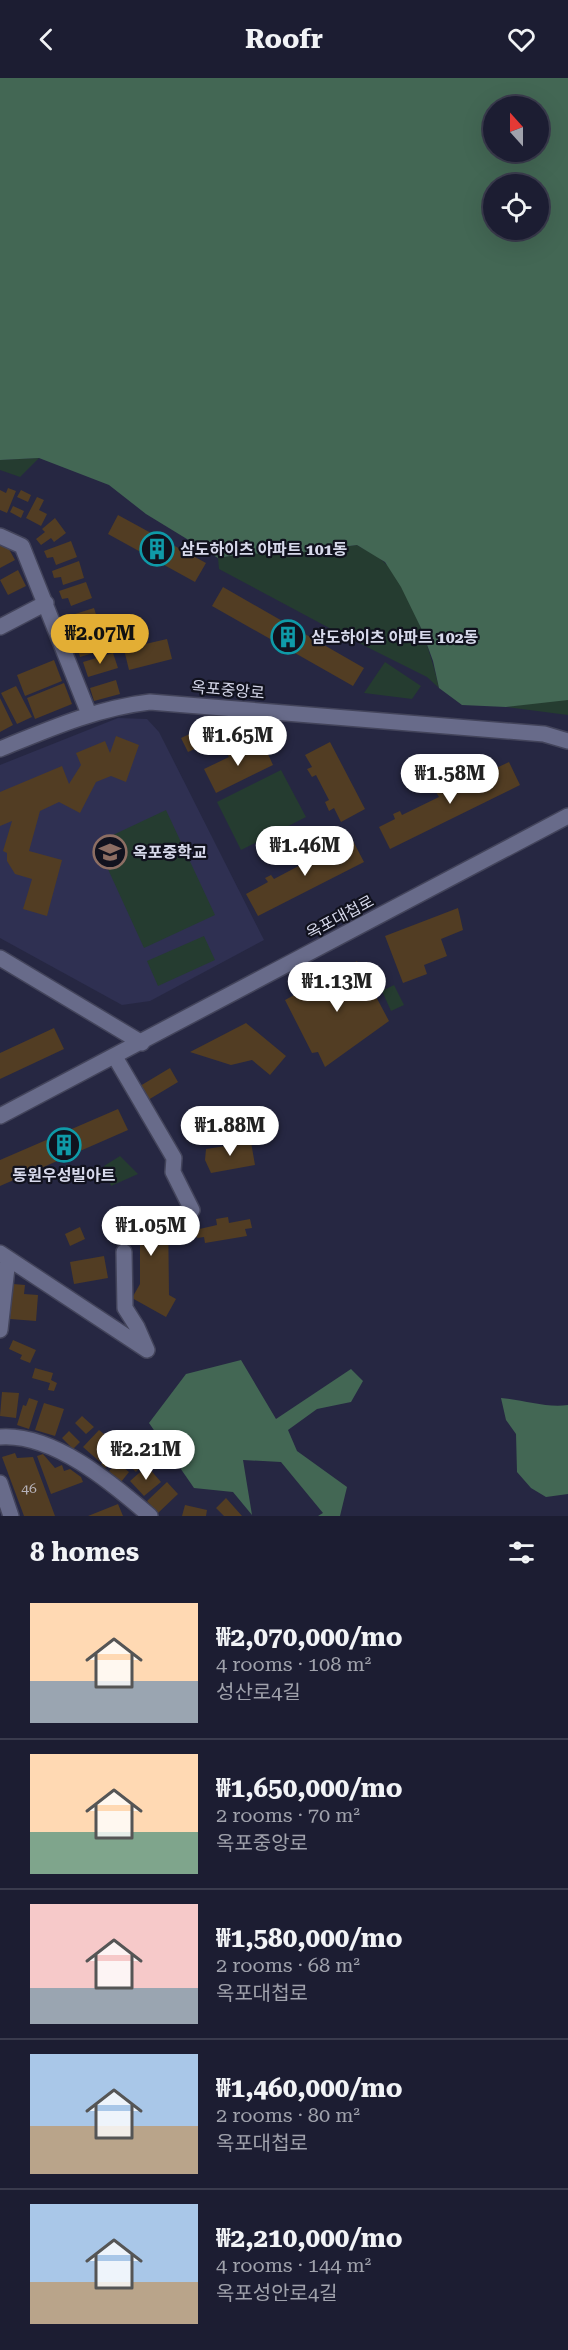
<!DOCTYPE html>
<html lang="en">
<head>
<meta charset="utf-8">
<style>
  body { margin:0; font-family:"Roboto Serif","Noto Sans KR",serif; background:#25263a; color:#f1f3f6; height:100vh; display:flex; flex-direction:column; font-size:22px; white-space:nowrap }
  * { box-sizing:border-box; margin:0 }
  p { font-size:20px; color:#a0a2ac }
  .icon { flex:none; width:33px; height:33px; fill:none; stroke:currentColor; stroke-width:2; stroke-linecap:round; stroke-linejoin:round }
  .map { position:relative; height:1438px; overflow:hidden }
  .details { display:flex; flex-direction:column; background:#1c1d32; flex:1 }
  .details>* { flex:none }
  .needle { width:39px; rotate:339deg }
  .fabs { position:absolute; left:483px; top:18px; display:grid; gap:12px }
  .fabs a { display:grid; place-items:center; width:66px; height:66px; border-radius:50%; background:#1c1d32; box-shadow:0 6px 24px #0002,0 0 0 2px #3a3b4d; font-size:30px }
  .price { position:absolute; translate:-50% -51px; padding:0 14px; border-radius:21px; background:#fff; color:#222; font-size:20px; line-height:39px; filter:drop-shadow(0 2px 3px #0008) }
  .price::after { content:''; position:absolute; left:50%; top:36px; width:18px; height:14px; margin-left:-9px; background:inherit; clip-path:polygon(0 0,100% 0,50% 100%) }
  .price.selected { background:#e3ae34; color:#111 }
  ul { padding:0; list-style:none }
  li { display:flex; align-items:center; gap:18px; height:150px; padding:0 30px }
  li+li { border-top:2px solid #3a3b4d }
  li span { display:grid; place-items:center; flex:none; width:168px; height:120px; border-radius:0px; color:#555 }
  li>.icon { margin-inline-start:auto }
  span .icon { width:72px; height:72px; fill:#fffc; stroke-width:1 }
  li b { font-size:26px }
  h2 { display:flex; justify-content:space-between; align-items:center; height:72px; padding:0 30px; font-size:26px }
  header { display:flex; justify-content:space-between; align-items:center; height:78px; padding:0 30px; background:#1c1d32; font-size:27px; font-weight:700 }
  .map>svg:first-child { display:block }
  .built { fill:#2f3052 }
  .green { fill:#253c30 }
  .forest { fill:#436754; fill-rule:evenodd }
  .building { fill:#523d23 }
  .lines { fill:none; stroke-linecap:round; stroke-linejoin:round }
  .minor-casing { stroke:#43445b; stroke-width:18 }
  .minor { stroke:#686b8a; stroke-width:15 }
  .labels { text-anchor:middle; dominant-baseline:central; stroke-width:4.5; stroke-linejoin:round; paint-order:stroke }
  .number-label { font-size:14px; fill:#b6b2b9 }
  .poi-label { font-size:16px; font-weight:bold; fill:#d7d9eb; stroke:#11121e; text-anchor:start }
  .street-label { font-size:16px; fill:#d7d9eb; stroke:#11121e }
</style>
</head>
<body>
<header><svg class="icon" aria-label="back" viewBox="0 0 24 24"><path d="M15 5l-7 7 7 7"/></svg>Roofr<svg class="icon" aria-label="heart" viewBox="0 0 24 24"><path d="M12 20l-8-8c-3-5 5-10 8-4 3-6 11-1 8 4z"/></svg></header>
<div class="map">
<svg width="568" height="1438" viewBox="0 0 568 1438">
  <rect width="100%" height="100%" fill="#262742"/>
  <!-- built -->
  <path class="built" d="M 118,640 L 147,641 L 159,654 L 264,862 L 150,923 L 122,927 L 0,860 L 0,687 Z"/>
  <!-- green -->
  <path class="green" d="M 39,380 L 20,399 L 0,392 L 0,382 Z
    M 357,467 C 365,472 377,477 384,484 C 409,507 432,577 439,610 L 427,599 L 333,552 L 219,491 L 218,480 L 248,475 L 280,477 Z
    M 385,584 L 421,608 L 412,621 L 364,615 Z
    M 553,622 L 568,622 L 568,637 L 506,629 Z
    M 281,692 L 306,739 L 241,772 L 217,724 Z
    M 166,732 L 215,837 L 144,870 L 96,765 Z
    M 204,858 L 215,882 L 158,908 L 147,883 Z
    M 394,907 L 404,927 L 391,933 L 382,913 Z
    M 120,1078 L 138,1096 L 111,1108 L 104,1088 Z"/>
  <!-- forest -->
  <path class="forest" d="M 0,0 L 568,0 L 568,622 L 506,629 L 462,627 L 439,610 L 433,583 L 421,550 L 401,509 L 385,484 L 357,467 L 280,477 L 248,475 L 218,480 L 146,436 L 109,407 L 39,380 L 0,382 ZM 538,28 L 538,74 L 494,74 L 494,28 ZM 538,106 L 538,152 L 494,152 L 494,106 Z
    M 241,1282 L 276,1341 L 351,1291 L 363,1303 L 351,1324 L 317,1331 L 288,1352 L 297,1373 L 347,1409 L 340,1438 L 318,1438 L 323,1435 L 281,1384 L 243,1382 L 252,1437 L 233,1414 L 194,1410 L 149,1345 L 186,1296 Z
    M 501,1320 C 524,1322 546,1330 568,1327 L 568,1416 L 546,1419 L 531,1410 L 517,1394 L 516,1356 L 506,1342 Z"/>
  <!-- building -->
  <path class="building" d="M 8,410 L 16,413 L 7,435 L 0,432 L 0,412 L 6,415 Z
    M 21,412 L 31,417 L 28,424 L 17,419 Z
    M 37,419 L 44,422 L 39,432 L 47,436 L 41,448 L 26,440 Z
    M 13,428 L 24,433 L 21,440 L 10,434 Z
    M 118,437 L 206,485 L 195,504 L 108,456 Z
    M 55,440 L 66,455 L 54,464 L 51,460 L 41,467 L 36,461 L 45,454 L 42,451 Z
    M 71,463 L 77,479 L 56,487 L 53,479 L 47,480 L 44,473 Z
    M 0,467 L 9,471 L 15,482 L 0,490 Z
    M 79,483 L 84,500 L 63,507 L 61,499 L 54,500 L 52,493 Z
    M 18,492 L 26,508 L 8,517 L 0,502 Z
    M 86,504 L 92,520 L 71,528 L 68,520 L 62,521 L 59,513 Z
    M 223,509 L 364,590 L 353,608 L 212,528 Z
    M 94,530 L 100,549 L 81,555 L 75,536 Z
    M 135,543 L 141,567 L 167,561 L 172,581 L 129,592 L 118,547 Z
    M 104,552 L 109,570 L 80,579 L 75,560 Z
    M 113,575 L 118,590 L 88,599 L 83,584 Z
    M 54,582 L 62,603 L 25,618 L 17,597 Z
    M 116,602 L 120,616 L 94,623 L 90,610 Z
    M 64,605 L 72,626 L 35,641 L 27,620 Z
    M 16,608 L 32,639 L 17,646 L 1,615 Z
    M 0,620 L 13,647 L 0,654 Z
    M 209,647 L 216,661 L 188,674 L 181,660 Z
    M 116,658 L 139,667 L 126,704 L 111,698 L 96,704 L 80,735 L 59,724 L 40,733 L 29,773 L 62,782 L 47,838 L 23,831 L 32,801 L 15,796 L 7,783 L 7,775 L 3,773 L 12,743 L 0,748 L 0,714 L 62,688 L 69,706 L 81,687 L 76,675 L 105,663 L 110,675 Z
    M 262,663 L 273,687 L 216,715 L 204,691 L 229,679 L 226,674 L 234,671 L 236,676 Z
    M 330,664 L 365,731 L 341,744 L 334,730 L 329,733 L 325,724 L 329,722 L 316,697 L 312,699 L 307,691 L 312,689 L 305,677 Z
    M 509,684 L 520,707 L 390,771 L 379,749 L 395,741 L 393,736 L 400,733 L 402,737 L 439,719 L 436,714 L 444,710 L 446,715 L 482,697 L 480,693 L 488,689 L 490,693 Z
    M 352,761 L 364,784 L 258,838 L 246,816 L 268,804 L 265,800 L 271,797 L 274,801 L 323,775 L 321,771 L 327,768 L 330,772 Z
    M 458,830 L 463,852 L 441,861 L 447,878 L 424,887 L 427,896 L 403,905 L 385,858 Z
    M 357,883 L 389,943 L 325,989 L 318,974 L 312,975 L 285,922 Z
    M 246,945 L 286,978 L 270,997 L 252,982 L 231,987 L 190,974 Z
    M 54,950 L 64,971 L 0,1001 L 0,975 Z
    M 170,990 L 178,1004 L 148,1022 L 140,1008 Z
    M 118,1031 L 128,1052 L 0,1108 L 0,1082 Z
    M 251,1064 L 255,1087 L 211,1095 L 205,1082 L 206,1071 Z
    M 123,1132 L 168,1132 L 169,1217 L 176,1221 L 166,1239 L 132,1220 L 140,1206 L 140,1160 L 123,1160 Z
    M 228,1139 L 229,1145 L 250,1141 L 252,1150 L 245,1151 L 247,1158 L 205,1165 L 204,1159 L 197,1160 L 195,1152 L 217,1147 L 216,1141 Z
    M 80,1149 L 85,1161 L 70,1168 L 65,1156 Z
    M 104,1178 L 108,1200 L 74,1206 L 70,1184 Z
    M 13,1206 L 25,1207 L 24,1216 L 38,1217 L 36,1243 L 10,1241 Z
    M 13,1262 L 36,1272 L 30,1285 L 20,1281 L 22,1277 L 9,1271 Z
    M 35,1290 L 53,1295 L 51,1302 L 57,1305 L 54,1313 L 48,1312 L 50,1305 L 32,1300 Z
    M 2,1314 L 19,1315 L 16,1340 L 0,1338 Z
    M 29,1320 L 38,1323 L 29,1351 L 17,1347 L 23,1327 L 26,1328 Z
    M 44,1325 L 64,1331 L 55,1358 L 35,1352 Z
    M 82,1338 L 94,1349 L 86,1356 L 75,1345 Z
    M 99,1352 L 116,1366 L 100,1384 L 83,1369 Z
    M 69,1353 L 80,1364 L 73,1371 L 62,1360 Z
    M 123,1363 L 145,1384 L 136,1394 L 118,1377 L 105,1390 L 101,1386 Z
    M 15,1375 L 17,1380 L 33,1379 L 55,1438 L 24,1438 L 2,1379 Z
    M 43,1376 L 55,1390 L 62,1387 L 64,1393 L 70,1391 L 81,1399 L 83,1404 L 51,1416 L 37,1378 Z
    M 117,1384 L 129,1394 L 121,1404 L 109,1393 Z
    M 147,1388 L 161,1404 L 144,1418 L 130,1403 Z
    M 167,1404 L 178,1416 L 158,1435 L 147,1423 Z
    M 226,1420 L 242,1438 L 224,1438 L 216,1430 Z
    M 118,1426 L 123,1438 L 88,1438 Z
    M 185,1427 L 207,1432 L 206,1438 L 182,1438 Z"/>
  <g class="lines">
    <!-- minor casing -->
    <g class="minor-casing">
      <path id="minor" d="M 0,458 L 22,468 L 89,636
        M 0,549 L 46,525
        M 0,671 C 49,651 97,630 150,624 L 544,656 L 568,663
        M 0,880 L 142,965
        M 115,979 L 174,1080 L 173,1094 L 192,1132
        M 0,1038 L 568,738
        M 0,1175 L 147,1272 L 137,1249 L 125,1230 L 124,1174
        M 0,1252 L 8,1181
        M 0,1359 C 53,1355 112,1405 150,1438
        M 0,1405 L 11,1438"/>
    </g>
    <!-- minor -->
    <use href="#minor" class="minor"/>
  </g>
  <!-- icons -->
  <defs>
    <g id="building-ring" transform="scale(1.725)"><circle r="9.5" fill="#11121e" stroke="#0f9aa8" stroke-width="1.5"/><path d="M-4-6H4V6H1V3H-1V6H-4ZM-2.5-4.3h1.7v1.8h-1.7ZM.8-4.3h1.7v1.8H.8ZM-2.5-1h1.7V.8h-1.7ZM.8-1h1.7V.8H.8Z" fill="#0f9aa8"/></g>
    <g id="school-ring" transform="scale(1.725)"><circle r="9.5" fill="#11121e" stroke="#8d6e63" stroke-width="1.5"/><path d="M0-5L7-2L0 1L-7-2ZM-4 1L0 2.5L4 1V4Q0 6-4 4Z" fill="#8d6e63"/></g>
  </defs>
  <g fill-rule="evenodd">
    <use href="#building-ring" x="157" y="471"/>
    <use href="#building-ring" x="288" y="559"/>
    <use href="#school-ring" x="110" y="774"/>
    <use href="#building-ring" x="64" y="1067"/>
  </g>
  <g class="labels">
    <!-- number labels -->
    <g class="number-label">
      <text x="29" y="1410">46</text>
    </g>
    <!-- poi labels -->
    <g class="poi-label">
      <text x="180" y="471">삼도하이츠 아파트 101동</text>
      <text x="311" y="559">삼도하이츠 아파트 102동</text>
      <text x="133" y="774">옥포중학교</text>
      <text x="64" y="1097" text-anchor="middle">동원우성빌아트</text>
    </g>
    <!-- street labels -->
    <g class="street-label">
      <text transform="translate(228 612) rotate(5)">옥포중앙로</text>
      <text transform="translate(340 839) rotate(-28)">옥포대첩로</text>
    </g>
  </g>
</svg>
<div class="fabs">
<a><svg class="needle" viewBox="-14 -14 28 28"><path d="M0-13l5 13h-10z" fill="#e53935"/><path d="M0 13l5-13h-10z" fill="#a0a2ac"/></svg></a>
<a><svg class="icon" aria-label="locate" viewBox="0 0 24 24"><circle cx="12" cy="12" r="6"/><path d="M12 2v4M12 18v4M2 12h4M18 12h4"/></svg></a>
</div>
<b class="price selected" style="left:100px;top:587px">₩2.07M</b>
<b class="price" style="left:238px;top:689px">₩1.65M</b>
<b class="price" style="left:450px;top:727px">₩1.58M</b>
<b class="price" style="left:305px;top:799px">₩1.46M</b>
<b class="price" style="left:337px;top:935px">₩1.13M</b>
<b class="price" style="left:230px;top:1079px">₩1.88M</b>
<b class="price" style="left:151px;top:1179px">₩1.05M</b>
<b class="price" style="left:146px;top:1403px">₩2.21M</b>
</div>
<section class="details">
<h2>8 homes<svg class="icon" aria-label="filters" viewBox="0 0 24 24"><path d="M4 7h16M4 17h16"/><circle cx="9" cy="7" r="2"/><circle cx="15" cy="17" r="2"/></svg></h2>
<ul>
<li><span style="background:linear-gradient(#ffd9b3 65%,#9aa5b1 0)"><svg class="icon" aria-label="home" viewBox="0 0 24 24"><path d="M3 11l9-7 9 7M6 9v11h12V9"/></svg></span><div><b>₩2,070,000/mo</b><p>4 rooms · 108 m²</p><p>성산로4길</p></div></li>
<li><span style="background:linear-gradient(#ffd9b3 65%,#7fa58c 0)"><svg class="icon" aria-label="home" viewBox="0 0 24 24"><path d="M3 11l9-7 9 7M6 9v11h12V9"/></svg></span><div><b>₩1,650,000/mo</b><p>2 rooms · 70 m²</p><p>옥포중앙로</p></div></li>
<li><span style="background:linear-gradient(#f6c9c9 70%,#9aa5b1 0)"><svg class="icon" aria-label="home" viewBox="0 0 24 24"><path d="M3 11l9-7 9 7M6 9v11h12V9"/></svg></span><div><b>₩1,580,000/mo</b><p>2 rooms · 68 m²</p><p>옥포대첩로</p></div></li>
<li><span style="background:linear-gradient(#a9c7e8 60%,#b9a48a 0)"><svg class="icon" aria-label="home" viewBox="0 0 24 24"><path d="M3 11l9-7 9 7M6 9v11h12V9"/></svg></span><div><b>₩1,460,000/mo</b><p>2 rooms · 80 m²</p><p>옥포대첩로</p></div></li>
<li><span style="background:linear-gradient(#a9c7e8 65%,#b9a48a 0)"><svg class="icon" aria-label="home" viewBox="0 0 24 24"><path d="M3 11l9-7 9 7M6 9v11h12V9"/></svg></span><div><b>₩2,210,000/mo</b><p>4 rooms · 144 m²</p><p>옥포성안로4길</p></div></li>
</ul>
</section>
</body>
</html>
